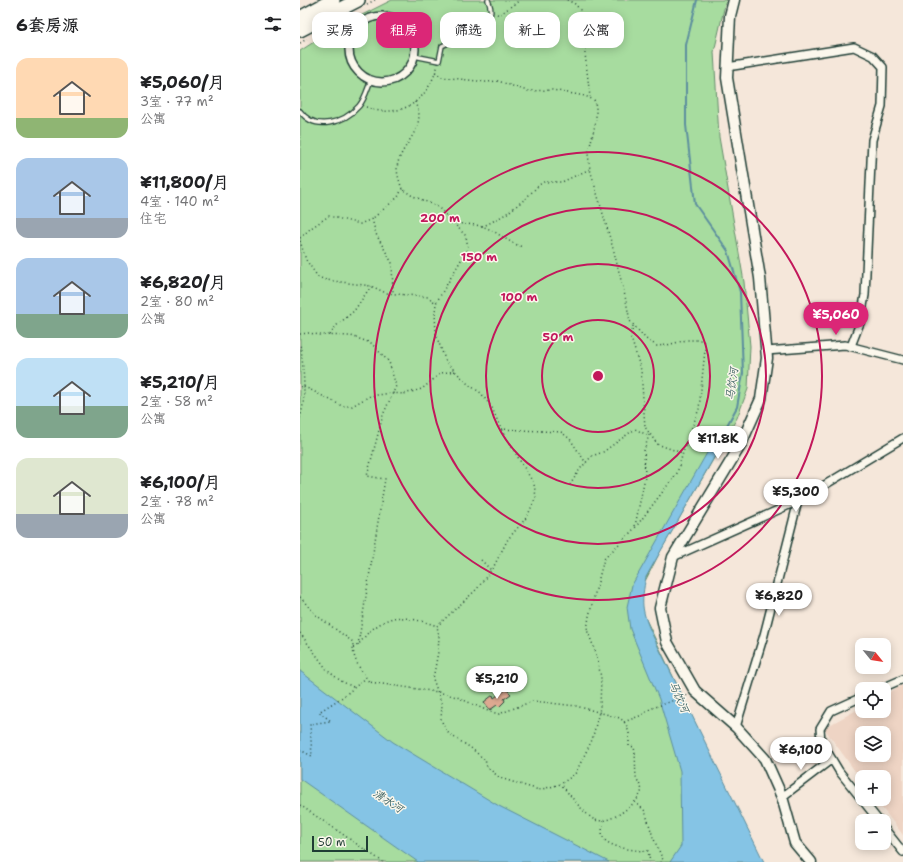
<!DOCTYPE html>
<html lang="zh">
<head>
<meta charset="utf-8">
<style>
  body { margin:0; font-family:"Shantell Sans","LXGW WenKai TC",sans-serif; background:#f6f6f6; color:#202124; height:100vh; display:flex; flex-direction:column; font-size:15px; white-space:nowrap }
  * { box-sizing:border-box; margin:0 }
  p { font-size:13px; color:#757577 }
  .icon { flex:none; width:22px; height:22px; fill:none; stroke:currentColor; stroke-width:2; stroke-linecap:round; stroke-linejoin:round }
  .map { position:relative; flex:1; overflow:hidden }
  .side { display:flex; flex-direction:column; background:#fff; width:300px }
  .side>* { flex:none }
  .guide { position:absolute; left:12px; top:12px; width:380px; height:36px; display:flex; gap:8px }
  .needle { width:26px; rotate:120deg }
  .tools { position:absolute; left:555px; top:638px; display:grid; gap:8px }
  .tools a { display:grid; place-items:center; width:36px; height:36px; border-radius:8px; background:#fff; box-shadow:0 2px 10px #0003; font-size:20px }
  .scale { position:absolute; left:12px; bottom:10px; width:56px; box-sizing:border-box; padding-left:4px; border:2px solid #1f3d34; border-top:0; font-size:11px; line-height:14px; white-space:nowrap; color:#1f3d34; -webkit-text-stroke:3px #fbf7ec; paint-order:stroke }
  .price { position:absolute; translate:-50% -34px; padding:0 9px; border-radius:14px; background:#fff; color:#222; font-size:13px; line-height:26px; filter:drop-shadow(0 1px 2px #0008) }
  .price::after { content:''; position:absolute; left:50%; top:24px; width:12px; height:9px; margin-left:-6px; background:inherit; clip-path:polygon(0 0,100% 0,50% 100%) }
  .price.active { background:#db2777; color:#fff }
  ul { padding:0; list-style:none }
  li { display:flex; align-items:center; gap:12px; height:100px; padding:0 16px }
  li span { display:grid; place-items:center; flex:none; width:112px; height:80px; border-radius:12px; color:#555 }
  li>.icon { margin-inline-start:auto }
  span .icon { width:48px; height:48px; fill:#fffc; stroke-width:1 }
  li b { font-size:17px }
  h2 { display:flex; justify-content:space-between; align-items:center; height:48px; padding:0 16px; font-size:17px }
  .pill { padding:0 14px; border-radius:12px; background:#fff; box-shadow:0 2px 10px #0003; font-size:14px; line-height:36px }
  .pill.active { background:#db2777; color:#fff }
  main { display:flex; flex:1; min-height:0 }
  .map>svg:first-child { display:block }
  .built { fill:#eed4c4; fill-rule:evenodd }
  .green { fill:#a7dc9f; stroke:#638c6a }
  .water { fill:#85c4e5; stroke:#5c8e9e }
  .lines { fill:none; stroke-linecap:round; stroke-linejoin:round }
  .stream { stroke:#5c8e9e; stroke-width:2 }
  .building { fill:#dda991; stroke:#1f3d34 }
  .lane-casing { stroke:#1f3d34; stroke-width:6 }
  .street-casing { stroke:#1f3d34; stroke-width:10 }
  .secondary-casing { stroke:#1f3d34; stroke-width:13 }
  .highway-casing { stroke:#1f3d34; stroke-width:16 }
  .path { stroke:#1f3d34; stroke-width:1.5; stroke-dasharray:1 3; stroke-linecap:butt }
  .lane { stroke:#fbf7ec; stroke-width:3.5 }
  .street { stroke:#fbf7ec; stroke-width:7 }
  .secondary { stroke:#fbf7ec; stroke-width:10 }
  .highway { stroke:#fbf7ec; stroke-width:13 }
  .ring { fill:none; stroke:#c2185b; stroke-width:2 }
  .labels { text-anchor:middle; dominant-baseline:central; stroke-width:3; stroke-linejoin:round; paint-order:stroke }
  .water-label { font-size:11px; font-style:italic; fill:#385f60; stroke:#fbf7ec }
  .centre { fill:#c2185b; stroke:#fbf7ec; stroke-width:2 }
  .ring-label { font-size:12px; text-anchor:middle; font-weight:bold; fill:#c2185b; stroke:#fbf7ec; stroke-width:3; stroke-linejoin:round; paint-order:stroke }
</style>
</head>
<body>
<main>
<section class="side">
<h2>6套房源<svg class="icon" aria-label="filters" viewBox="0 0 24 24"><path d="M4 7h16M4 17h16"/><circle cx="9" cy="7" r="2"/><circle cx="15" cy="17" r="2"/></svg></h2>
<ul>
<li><span style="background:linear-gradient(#ffd9b3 75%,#8fb573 0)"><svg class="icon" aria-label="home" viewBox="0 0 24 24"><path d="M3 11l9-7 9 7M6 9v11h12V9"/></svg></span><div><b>¥5,060/月</b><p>3室 · 77 m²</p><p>公寓</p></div></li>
<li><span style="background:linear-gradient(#a9c7e8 75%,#9aa5b1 0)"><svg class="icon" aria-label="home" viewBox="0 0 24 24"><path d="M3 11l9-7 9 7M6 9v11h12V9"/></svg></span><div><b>¥11,800/月</b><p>4室 · 140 m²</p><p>住宅</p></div></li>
<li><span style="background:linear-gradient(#a9c7e8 70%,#7fa58c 0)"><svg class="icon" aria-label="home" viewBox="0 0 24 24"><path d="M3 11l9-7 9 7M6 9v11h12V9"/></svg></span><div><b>¥6,820/月</b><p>2室 · 80 m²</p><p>公寓</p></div></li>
<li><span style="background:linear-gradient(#bfe0f5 60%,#7fa58c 0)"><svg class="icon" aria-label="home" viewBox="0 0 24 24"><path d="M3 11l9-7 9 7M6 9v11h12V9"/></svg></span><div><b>¥5,210/月</b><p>2室 · 58 m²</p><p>公寓</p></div></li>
<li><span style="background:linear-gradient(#dfe7d0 70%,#9aa5b1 0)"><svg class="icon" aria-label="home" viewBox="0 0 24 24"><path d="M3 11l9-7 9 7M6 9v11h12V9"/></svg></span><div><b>¥6,100/月</b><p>2室 · 78 m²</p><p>公寓</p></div></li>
</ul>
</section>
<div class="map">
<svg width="603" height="862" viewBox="0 0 603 862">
  <rect width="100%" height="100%" fill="#f5e7da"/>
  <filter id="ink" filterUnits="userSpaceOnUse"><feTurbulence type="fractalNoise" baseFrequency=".025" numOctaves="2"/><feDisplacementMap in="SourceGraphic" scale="8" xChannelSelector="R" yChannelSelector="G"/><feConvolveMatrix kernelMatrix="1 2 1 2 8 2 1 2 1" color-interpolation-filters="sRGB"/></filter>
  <g filter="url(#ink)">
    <!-- built -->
    <path class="built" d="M 603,685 L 603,835 L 575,799 L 584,799 L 584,777 L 562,777 L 562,781 L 524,728 L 562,707 L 562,711 L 584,711 L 584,695 ZM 562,733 L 584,733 L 584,755 L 562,755 Z"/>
    <!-- green -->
    <path class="green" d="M 92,0 L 426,0 L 414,52 L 419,137 L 444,282 L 450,346 L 448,389 L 437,418 L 360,552 L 340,591 L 342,611 L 461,862 L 0,862 L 0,51 L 34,29 Z"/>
    <!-- water -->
    <path class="water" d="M 416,437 L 424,440 L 346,577 C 341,602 341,610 352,634 L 464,862 L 370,862 L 381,846 L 380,771 L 359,699 L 330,629 L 327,607 L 332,585 Z
      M 0,671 L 93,742 L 199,806 L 309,862 L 118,862 L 0,779 Z"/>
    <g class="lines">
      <!-- stream -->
      <path class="stream" d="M 397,0 L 386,45 L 386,125 L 395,204 L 428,251 L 440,292 L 443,373 L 437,407 L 419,440"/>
    </g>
    <!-- building -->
    <path class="building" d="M 206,689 L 211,694 L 204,699 L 205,701 L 199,707 L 197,705 L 190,710 L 184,702 L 193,695 L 194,698 Z"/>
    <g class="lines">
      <!-- lane casing -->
      <g class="lane-casing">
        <path id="lane" d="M 114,56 L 139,61 L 142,46 C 151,41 188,24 190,16 C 192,10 190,5 188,0
          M 0,111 C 15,132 44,123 59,106 C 65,99 68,87 71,80"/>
      </g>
      <!-- street casing -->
      <g class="street-casing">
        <path id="street" d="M49 49a33 33 0 1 1 66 0a33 33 0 1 1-66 0Z
          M 427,67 L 554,47 L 573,56 L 583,67 L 582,106 L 572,140 L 565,295 L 560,323 L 551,346
          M 466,351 L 545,345 L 603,360
          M 373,557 L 498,501 L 603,438
          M 580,689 L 603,679
          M 562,697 L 531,711 L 520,729 L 521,741 L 539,771 L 579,821
          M 436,727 L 464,635 L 498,501
          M 482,797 L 532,759
          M 584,828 L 603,852"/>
      </g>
      <!-- secondary casing -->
      <g class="secondary-casing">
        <path id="secondary" d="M 434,0 L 430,16 L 427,78 L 460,278 L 467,358 L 461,399 L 440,446 L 373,557 L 360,608 L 367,642 L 395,691 L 436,727 L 465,759 L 482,797 L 495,843 L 511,862"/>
      </g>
      <!-- highway casing -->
      <g class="highway-casing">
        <path id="highway" d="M 0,18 L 33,0
          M 0,30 L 58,0"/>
      </g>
      <!-- path -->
      <path class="path" d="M 267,0 L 275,4 L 280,10 L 290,97
        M 67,4 L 75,0
        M 197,14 L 199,15 L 220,0
        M 0,43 L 7,39
        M 135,72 L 142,77 L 186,82 L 198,81 L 227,91 L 252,90 L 285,96 L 294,100 L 296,106 L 296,121 L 288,154 L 290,169 L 314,252 L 325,296 L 330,321 L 346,339 L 357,346 L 367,345 L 387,340 L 401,340 L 404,342 L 405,350 L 399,409 L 385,446 L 377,473 L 335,528 L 304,559 L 289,616 L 287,630 L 295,650 L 301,677 L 300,708 L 292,740 L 275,774 L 261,784 L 239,790 L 200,778 L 187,767 L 185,760 L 171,748 L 149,734 L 144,727 L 141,719 L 142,705 L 133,679 L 138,652 L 139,637 L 137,626
        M 115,102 C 116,106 119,111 119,115 C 119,136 97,150 97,170 C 98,177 100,183 102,189 L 111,195 L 138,207 L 166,236 L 168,248 L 136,303 L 135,313 L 136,335 L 146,362 L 169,385 L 181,393 L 192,408 L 201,429 L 234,484 L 236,497 L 227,517 L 208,539 L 194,566 L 177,589 L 137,626
        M 66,107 C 71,108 76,111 81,111 C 113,113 129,94 138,65
        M 72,219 L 76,234 L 92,263 L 93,294
        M 153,223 C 162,224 172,224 181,226 C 196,230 208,243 223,247
        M 182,226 L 188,224 L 206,214 L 225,199 L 239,185 L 244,182 L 262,182 L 290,169
        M 0,238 L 11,228 L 29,216 L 60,224 L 72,219 L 98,197 L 102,189
        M 0,241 L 6,260 L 18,277 L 26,280 L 71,286 L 86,293 L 128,297 L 136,303
        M 333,326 L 331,338 L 341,370 L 345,427 L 357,444 L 382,453
        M 0,334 L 9,333 L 20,335 L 51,336 L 71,343 L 89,362 L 96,386 L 83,415 L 67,476 L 85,479 L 58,645
        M 30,335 L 36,326 L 54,311 L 71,286
        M 0,346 L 1,347 C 3,370 7,396 0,418
        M 0,386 L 9,389 L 42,406 L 52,406 L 70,396 L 92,393 L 104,394 L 122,389 L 141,373 L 156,371
        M 201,429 L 261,432 L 270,439 L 286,463
        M 270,485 L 280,469 L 292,456 L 303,452 L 335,429 L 349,436
        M 335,526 L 345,477 L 344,451 L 349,435
        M 181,560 L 191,570
        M 0,597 L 16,615 L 53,642 C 52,660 60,668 69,682 L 138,692 L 157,697 L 188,711 L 199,714 L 233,701 L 276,706 L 320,718 L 326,724 L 329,733 L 329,746 L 334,747 C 336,757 335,766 336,776 C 336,779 341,786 342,790 C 338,801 331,806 321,813 C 315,817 303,823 295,820 C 286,816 268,793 261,784
        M 0,633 L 28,671 L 41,681 L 55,688
        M 53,648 C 61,644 64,636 71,630 C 78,625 85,620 93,618 C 103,616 127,622 137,626
        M 324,722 L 342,715 L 350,709 L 388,695
        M 0,750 L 12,756 L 10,724 L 31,721 L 19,712 L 44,696 L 66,678
        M 335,802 L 345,811 L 353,837 L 363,860 L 361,862
        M 0,805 L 83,862
        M 303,821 C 303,825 301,833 303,837 C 307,848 338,851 348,851 L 350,862"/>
      <!-- lane -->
      <use href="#lane" class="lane"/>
      <!-- street -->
      <use href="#street" class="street"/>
      <!-- secondary -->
      <use href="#secondary" class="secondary"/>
      <!-- highway -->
      <use href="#highway" class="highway"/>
    </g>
  </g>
  <!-- distance rings -->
  <g class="ring">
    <circle cx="298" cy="376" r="56"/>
    <circle cx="298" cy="376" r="112"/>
    <circle cx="298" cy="376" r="168"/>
    <circle cx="298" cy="376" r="224"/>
  </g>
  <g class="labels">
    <!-- water labels -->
    <g class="water-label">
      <text transform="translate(432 384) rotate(-82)">马饮河</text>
      <text transform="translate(379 697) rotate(66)">马饮河</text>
      <text transform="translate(88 801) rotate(33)">清水河</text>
    </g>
  </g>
  <circle cx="298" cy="376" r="6" class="centre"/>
  <g class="ring-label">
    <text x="140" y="222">200 m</text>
    <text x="179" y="261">150 m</text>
    <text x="219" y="301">100 m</text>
    <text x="258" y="341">50 m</text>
  </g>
</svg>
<div class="tools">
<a><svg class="needle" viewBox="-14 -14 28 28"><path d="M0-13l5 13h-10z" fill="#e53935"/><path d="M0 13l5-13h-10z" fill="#757577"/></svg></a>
<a><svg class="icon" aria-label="locate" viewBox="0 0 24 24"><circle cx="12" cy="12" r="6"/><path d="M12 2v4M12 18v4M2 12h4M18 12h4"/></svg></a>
<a><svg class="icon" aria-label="layers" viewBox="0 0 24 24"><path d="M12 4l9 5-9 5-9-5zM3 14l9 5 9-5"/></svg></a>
<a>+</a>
<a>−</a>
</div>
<div class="scale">50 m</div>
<b class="price active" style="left:536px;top:336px">¥5,060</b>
<b class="price" style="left:418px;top:460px">¥11.8K</b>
<b class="price" style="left:496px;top:513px">¥5,300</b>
<b class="price" style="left:479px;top:617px">¥6,820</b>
<b class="price" style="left:197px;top:700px">¥5,210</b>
<b class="price" style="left:501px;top:771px">¥6,100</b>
<div class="guide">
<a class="pill">买房</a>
<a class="pill active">租房</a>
<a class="pill">筛选</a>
<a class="pill">新上</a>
<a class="pill">公寓</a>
</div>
</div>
</main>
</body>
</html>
